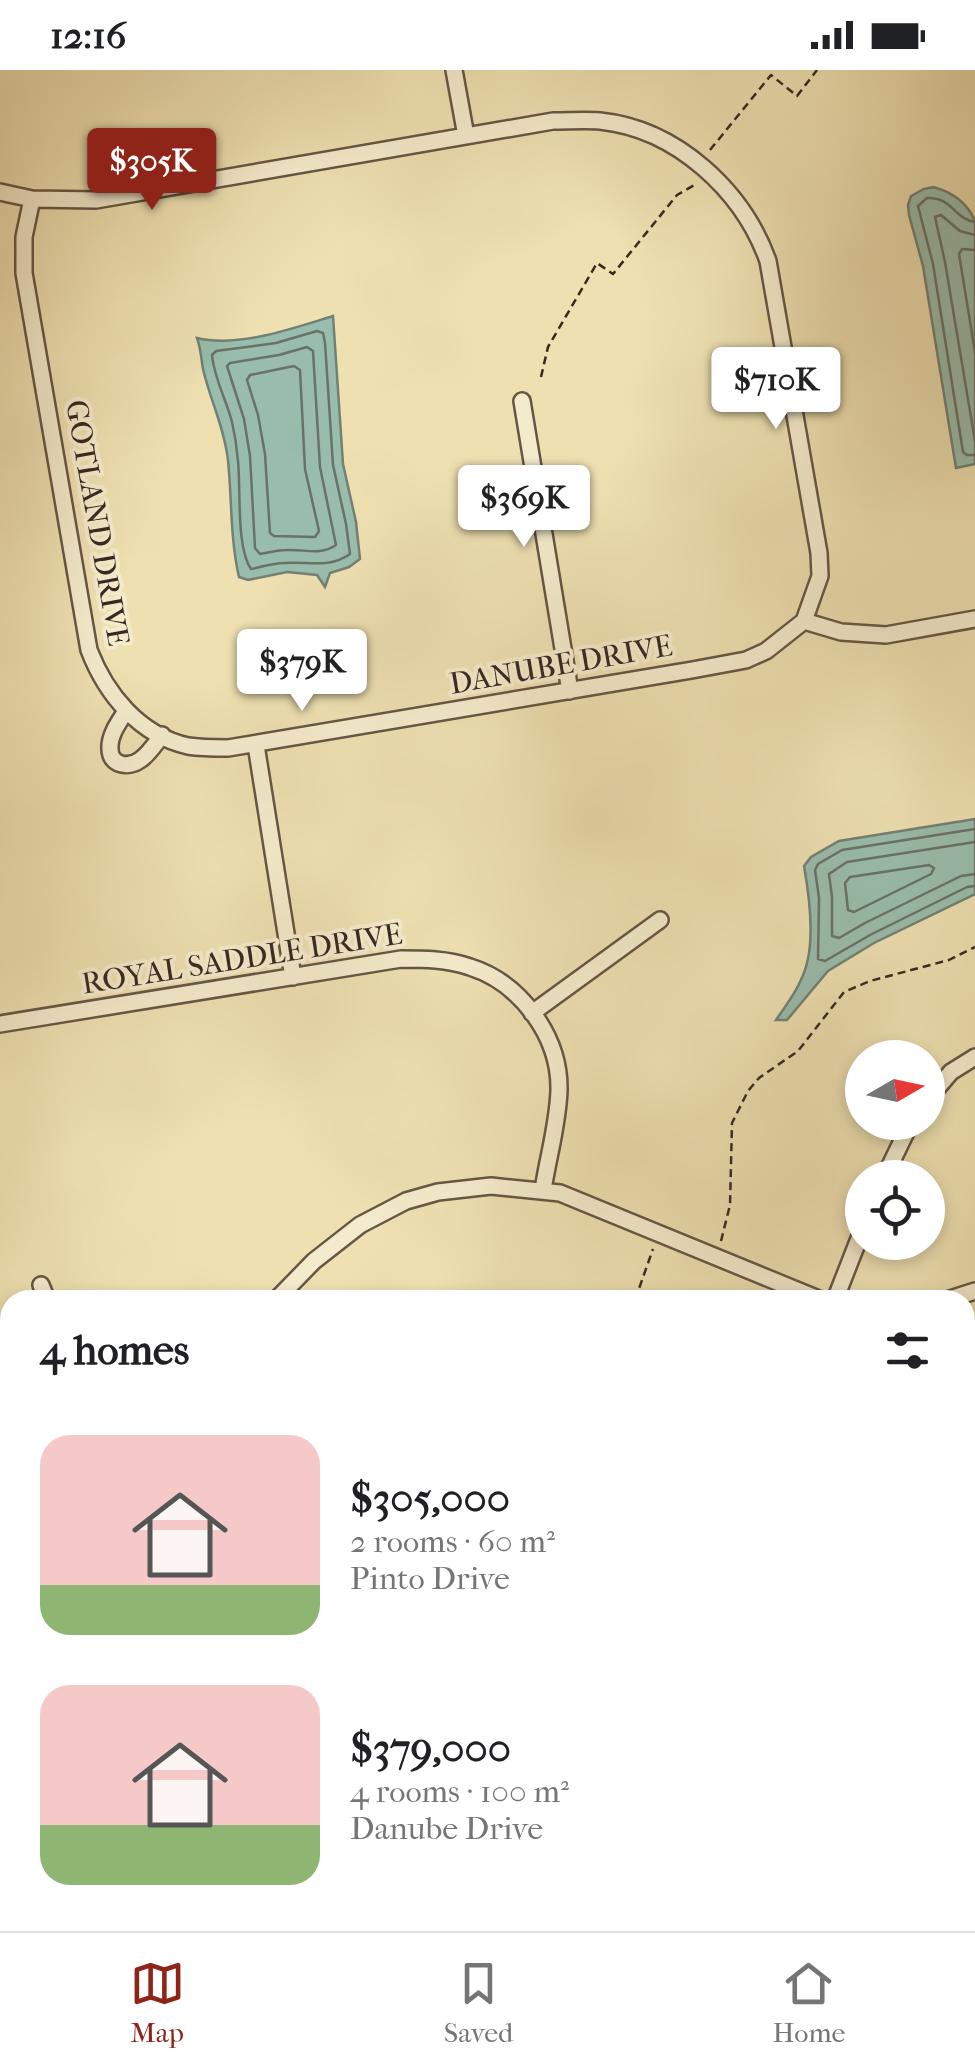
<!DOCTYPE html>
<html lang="en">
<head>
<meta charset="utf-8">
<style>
  body { margin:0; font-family:"IM FELL French Canon",serif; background:#f2f2f2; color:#202124; height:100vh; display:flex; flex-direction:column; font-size:38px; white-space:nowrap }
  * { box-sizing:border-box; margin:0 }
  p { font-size:32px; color:#757577 }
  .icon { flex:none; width:55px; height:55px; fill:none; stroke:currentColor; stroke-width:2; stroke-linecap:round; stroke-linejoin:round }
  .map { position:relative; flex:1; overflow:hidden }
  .details { position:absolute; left:0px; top:1220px; width:975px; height:642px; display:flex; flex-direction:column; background:#fff; border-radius:30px 30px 0 0; box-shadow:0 5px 15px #0003 }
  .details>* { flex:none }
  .needle { width:65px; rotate:81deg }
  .tools { position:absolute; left:845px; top:970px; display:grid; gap:20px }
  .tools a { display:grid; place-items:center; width:100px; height:100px; border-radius:50%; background:#fff; box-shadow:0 5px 15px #0003; font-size:50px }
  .price { position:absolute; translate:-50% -85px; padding:0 22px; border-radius:10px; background:#fff; color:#222; font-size:32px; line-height:65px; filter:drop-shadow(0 2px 5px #0008) }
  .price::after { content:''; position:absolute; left:50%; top:60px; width:30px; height:22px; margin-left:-15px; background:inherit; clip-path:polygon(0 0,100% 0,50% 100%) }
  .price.current { background:#8f2418; color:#fff }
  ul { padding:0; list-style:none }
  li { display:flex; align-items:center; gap:30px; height:250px; padding:0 40px }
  li span { display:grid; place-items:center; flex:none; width:280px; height:200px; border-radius:30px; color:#555 }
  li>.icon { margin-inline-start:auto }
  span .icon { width:120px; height:120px; fill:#fffc; stroke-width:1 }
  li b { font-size:42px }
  h2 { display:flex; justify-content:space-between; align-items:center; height:120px; padding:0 40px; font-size:42px }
  .status { display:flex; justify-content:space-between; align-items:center; height:70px; padding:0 50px; background:#fff; direction:ltr }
  .status svg { height:28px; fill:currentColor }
  .tab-bar { display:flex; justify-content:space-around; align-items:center; height:140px; border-top:2px solid #e0e0e0; background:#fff; font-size:28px; color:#757577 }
  .tab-bar a { display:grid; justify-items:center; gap:5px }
  .tab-bar .current { color:#8f2418 }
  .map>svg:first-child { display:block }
  .water { fill:#99bdad; stroke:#728175; stroke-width:2.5 }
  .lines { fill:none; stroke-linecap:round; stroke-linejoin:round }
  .shore { stroke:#687267; stroke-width:2.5 }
  .street-casing { stroke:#665645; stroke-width:20 }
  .secondary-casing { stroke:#382821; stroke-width:25 }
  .path { stroke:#382821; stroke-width:2.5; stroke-dasharray:8 5; stroke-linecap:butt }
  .street { stroke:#f4ebcc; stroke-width:15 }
  .secondary { stroke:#f4ebcc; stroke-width:20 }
  .labels { text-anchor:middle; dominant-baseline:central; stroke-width:8; stroke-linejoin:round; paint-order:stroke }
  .street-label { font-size:30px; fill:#382821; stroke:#f4ebcc }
</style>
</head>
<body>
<div class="status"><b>12:16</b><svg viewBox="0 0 49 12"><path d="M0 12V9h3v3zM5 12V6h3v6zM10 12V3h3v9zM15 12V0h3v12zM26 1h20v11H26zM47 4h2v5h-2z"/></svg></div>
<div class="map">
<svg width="975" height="1861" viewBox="0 0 975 1861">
  <rect width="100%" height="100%" fill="#eee0b1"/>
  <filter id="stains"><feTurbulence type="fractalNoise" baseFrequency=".002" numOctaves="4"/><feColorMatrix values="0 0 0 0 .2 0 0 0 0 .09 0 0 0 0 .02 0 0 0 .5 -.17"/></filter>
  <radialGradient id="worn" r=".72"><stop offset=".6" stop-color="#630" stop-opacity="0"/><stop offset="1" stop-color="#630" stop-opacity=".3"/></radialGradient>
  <!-- water -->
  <path class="water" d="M 933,117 C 952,122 967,132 975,151 L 975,394 L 956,398 L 923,196 L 909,145 L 908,135 L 911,126 L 924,119 Z
    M 333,246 L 343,394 L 356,452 L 360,489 L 349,497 L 330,503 L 325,517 L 317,505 L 287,502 L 248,510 L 239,507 C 230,468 232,429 228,390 C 224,356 210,330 203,299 C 201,288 201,279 197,268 C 238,278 294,258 333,246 Z
    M 975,749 L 975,824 L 874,873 L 828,901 L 787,950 L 776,950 C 788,933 802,914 807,893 C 814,866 809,824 804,796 L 811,787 L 839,771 Z"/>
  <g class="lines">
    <!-- shore -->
    <path class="shore" d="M 975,152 C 954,149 953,127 927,128 L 918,136 L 933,194 L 963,382 L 967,385 L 975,385
      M 975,165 L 960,161 L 941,145 L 935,147 L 945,192 L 975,371
      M 975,180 L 962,179 L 959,184 L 975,282
      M 317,261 L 323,263 L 325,273 L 333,395 L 346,454 L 350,484 C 329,499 308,491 284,493 C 273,493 262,497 251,499 C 236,477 241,420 238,391 C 237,379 235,365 232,352 C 226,329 214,308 212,285 L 216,281 L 276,273 Z
      M 307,277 L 313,281 L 320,397 L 336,475 C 320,486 305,479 286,480 C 277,480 268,483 260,484 L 255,478 L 250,386 L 244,349 L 227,296 L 230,293 L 279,285 Z
      M 294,296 L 300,300 L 305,399 L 319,461 L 315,467 L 274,466 L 270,463 L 265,384 L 258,345 L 247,310 L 250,305 Z
      M 975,759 L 842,780 L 818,794 L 815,800 L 819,828 L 818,889 L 825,891 L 870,865 L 967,817 L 975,816
      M 975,772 L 847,792 L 829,804 L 832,827 L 832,866 L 839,868 L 865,853 L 961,806 L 975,804
      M 929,795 L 934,798 L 931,804 L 854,842 L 848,840 L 845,813 L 850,807 Z"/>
    <!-- street casing -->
    <g class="street-casing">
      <path id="street" d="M 454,0 L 466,66
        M 0,122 L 32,129 L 96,130 L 553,51 C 569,51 585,50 600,51 C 677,59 743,121 768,191 L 819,483 L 820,506 L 804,551 L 766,581 L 746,590 L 692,600 L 228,678 C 215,678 201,678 188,676 C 139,665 106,624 89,580 L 24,203 L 24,167 L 32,129
        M 522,331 L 570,621
        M 804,551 L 841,562 L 886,565 L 975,549
        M 126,641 C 119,652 109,665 110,679 C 110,696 129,698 140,690 C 149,684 155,674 162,665
        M 256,675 L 293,907
        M 532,943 L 660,850
        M 0,954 L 401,889 C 424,889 447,889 470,897 C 521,913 560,967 559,1020 C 558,1054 548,1087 543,1120
        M 928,1029 L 951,1002 L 975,987
        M 884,1108 L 911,1052
        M 41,1215 L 47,1230
        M 276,1230 L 314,1191 L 360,1155 L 406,1131 L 438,1122 L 491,1116 L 560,1123 L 821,1230
        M 835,1230 L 862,1161
        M 947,1230 L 975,1221
        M 965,1464 L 975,1462
        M 0,1616 L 10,1617
        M 965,1777 L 975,1776
        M 904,1852 L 910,1861"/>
    </g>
    <!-- secondary casing -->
    <g class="secondary-casing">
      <path id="secondary" d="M 965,1601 L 975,1599
        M 965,1623 L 975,1621
        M 0,1749 L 10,1748
        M 0,1770 L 10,1768"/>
    </g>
    <!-- path -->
    <path class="path" d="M 710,80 L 771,5 L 797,26 L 817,0
      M 541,307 L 548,277 L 597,193 L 613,204 L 677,125 L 696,114
      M 721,1171 L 730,1135 L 732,1053 L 748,1021 L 759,1008 L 798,981 L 844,922 L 870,911 L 949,890 L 975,877
      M 635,1230 L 653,1179
      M 0,1666 L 10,1664
      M 0,1713 L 10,1705"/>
    <!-- street -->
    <use href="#street" class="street"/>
    <!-- secondary -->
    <use href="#secondary" class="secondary"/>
  </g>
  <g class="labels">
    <!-- street labels -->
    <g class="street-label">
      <text transform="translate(97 453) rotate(80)">GOTLAND DRIVE</text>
      <text transform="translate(561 595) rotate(-10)">DANUBE DRIVE</text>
      <text transform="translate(242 889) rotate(-9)">ROYAL SADDLE DRIVE</text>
    </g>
  </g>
  <rect width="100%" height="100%" filter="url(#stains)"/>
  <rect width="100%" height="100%" fill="url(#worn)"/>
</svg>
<div class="tools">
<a><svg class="needle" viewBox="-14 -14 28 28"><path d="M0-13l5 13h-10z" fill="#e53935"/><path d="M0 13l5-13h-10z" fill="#757577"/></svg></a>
<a><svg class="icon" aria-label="locate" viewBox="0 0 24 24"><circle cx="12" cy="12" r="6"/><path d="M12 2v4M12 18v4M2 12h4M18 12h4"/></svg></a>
</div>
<b class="price current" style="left:152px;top:143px">$305K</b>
<b class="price" style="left:776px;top:362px">$710K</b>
<b class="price" style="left:524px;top:480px">$369K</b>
<b class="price" style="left:302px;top:644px">$379K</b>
<section class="details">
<h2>4 homes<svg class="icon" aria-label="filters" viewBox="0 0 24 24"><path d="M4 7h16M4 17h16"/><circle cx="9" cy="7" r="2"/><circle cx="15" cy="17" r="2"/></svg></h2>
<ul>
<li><span style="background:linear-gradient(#f6c9c9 75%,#8fb573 0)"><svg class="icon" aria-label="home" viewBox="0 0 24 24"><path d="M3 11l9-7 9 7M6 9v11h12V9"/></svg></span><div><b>$305,000</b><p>2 rooms · 60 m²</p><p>Pinto Drive</p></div></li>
<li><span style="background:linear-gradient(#f6c9c9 70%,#8fb573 0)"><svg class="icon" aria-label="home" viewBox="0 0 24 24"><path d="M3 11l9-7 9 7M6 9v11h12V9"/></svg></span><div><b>$379,000</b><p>4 rooms · 100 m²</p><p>Danube Drive</p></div></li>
</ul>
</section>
</div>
<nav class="tab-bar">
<a class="current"><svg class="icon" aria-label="map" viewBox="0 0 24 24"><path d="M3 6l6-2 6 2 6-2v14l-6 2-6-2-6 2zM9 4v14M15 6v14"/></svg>Map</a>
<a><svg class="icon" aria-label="saved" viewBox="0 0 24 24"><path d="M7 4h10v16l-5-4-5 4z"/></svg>Saved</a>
<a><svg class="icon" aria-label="home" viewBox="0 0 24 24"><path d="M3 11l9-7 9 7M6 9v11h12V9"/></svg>Home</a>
</nav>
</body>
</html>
